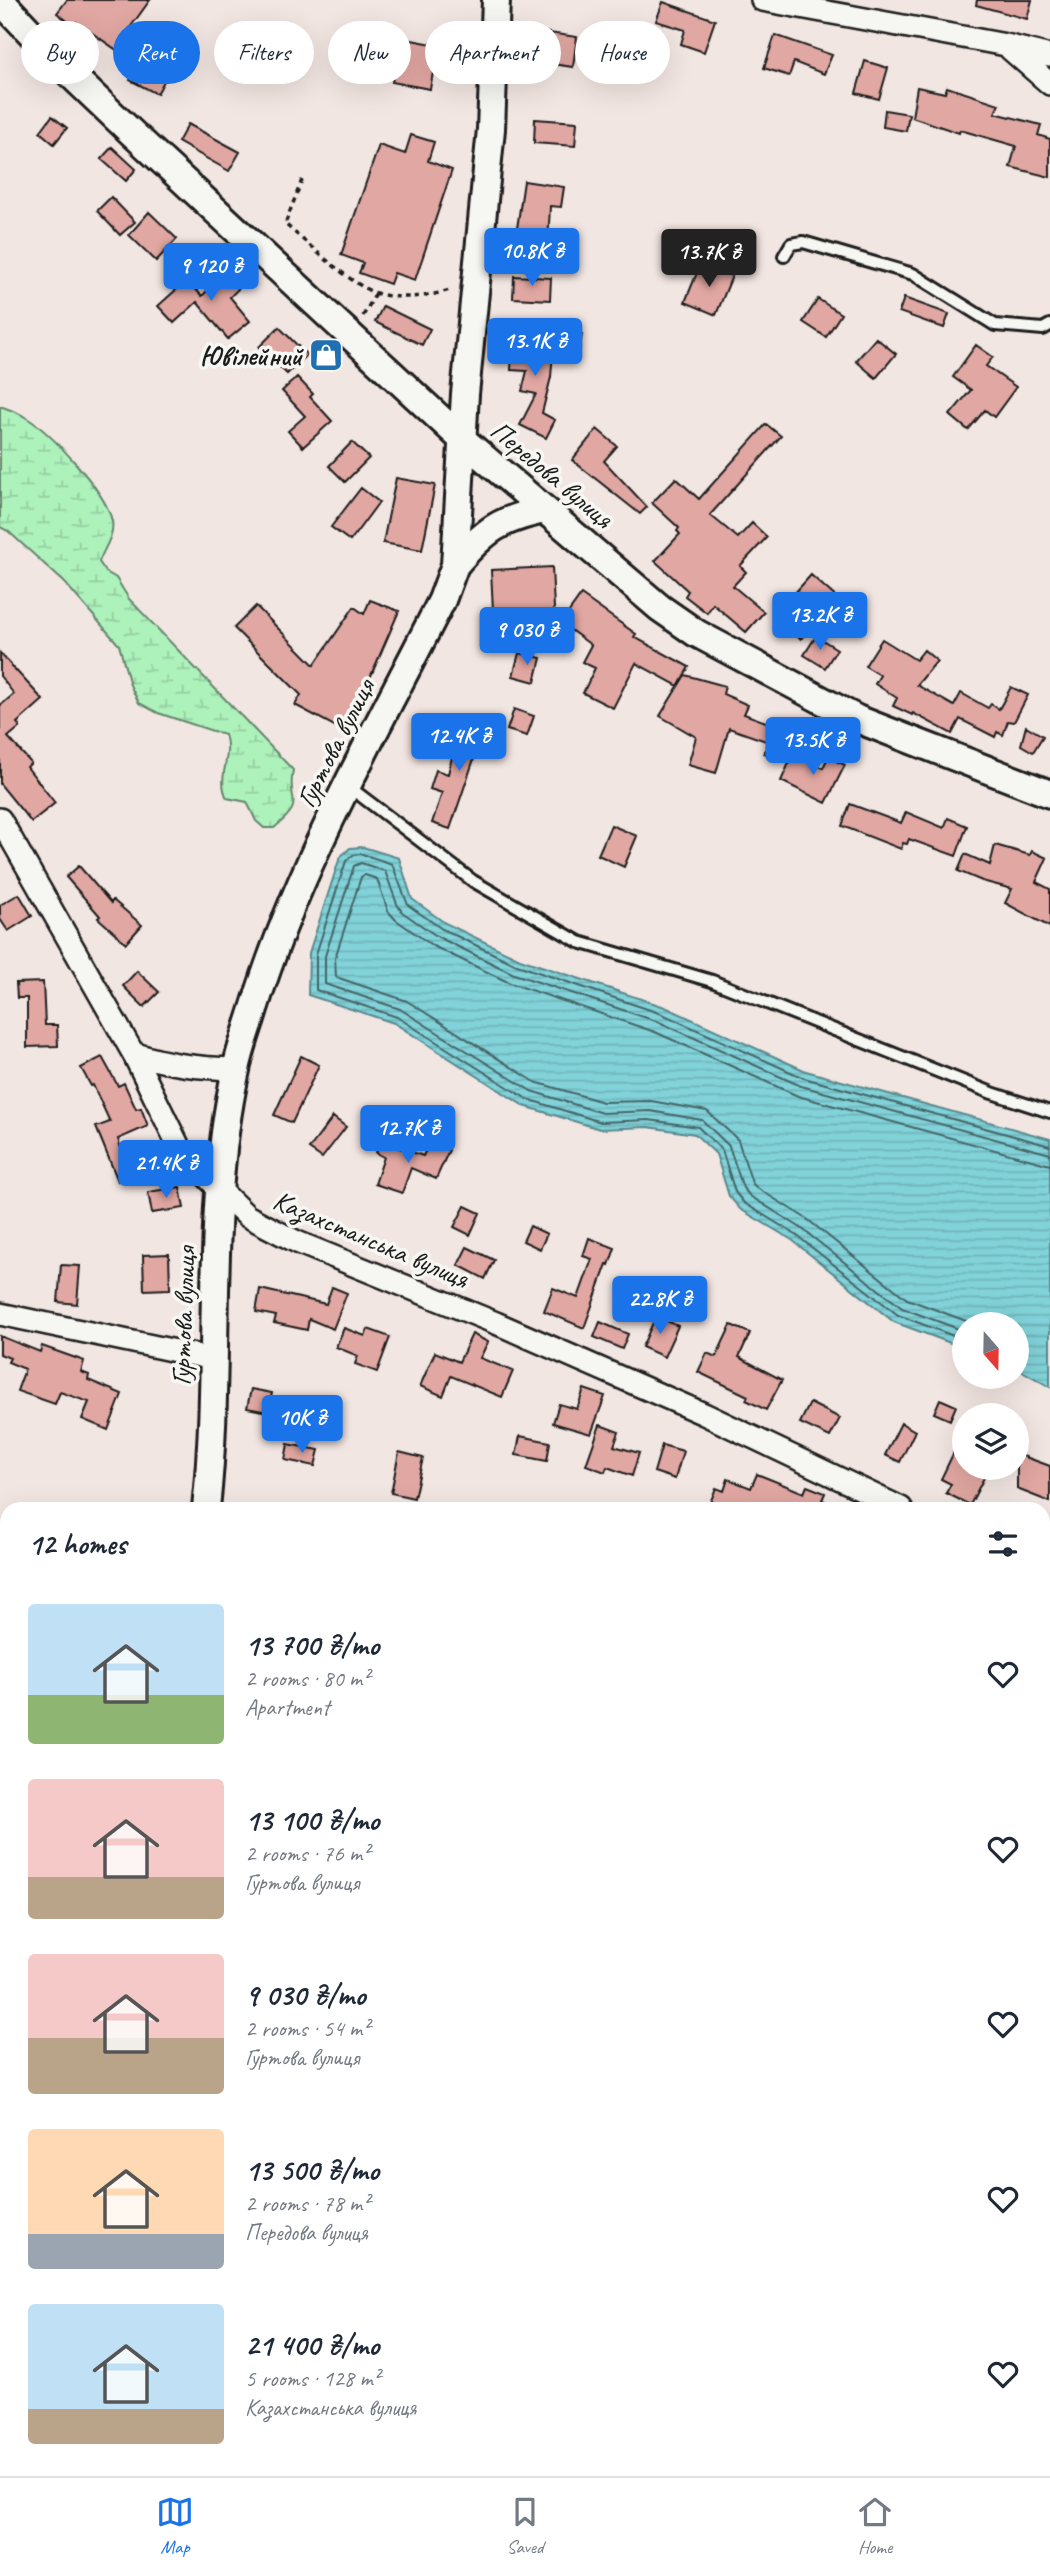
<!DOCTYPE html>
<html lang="en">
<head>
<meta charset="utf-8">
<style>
  body { margin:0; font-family:Caveat,sans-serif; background:#f6f6f7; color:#1f2937; height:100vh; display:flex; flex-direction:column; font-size:26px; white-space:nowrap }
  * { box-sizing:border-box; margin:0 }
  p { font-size:23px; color:#747a83 }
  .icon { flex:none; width:38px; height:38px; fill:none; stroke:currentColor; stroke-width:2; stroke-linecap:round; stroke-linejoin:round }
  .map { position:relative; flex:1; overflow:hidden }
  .details { position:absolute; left:0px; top:1502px; width:1050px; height:975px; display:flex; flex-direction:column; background:#fff; border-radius:21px 21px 0 0; box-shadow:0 7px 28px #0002 }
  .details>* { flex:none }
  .top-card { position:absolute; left:21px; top:21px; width:1008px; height:63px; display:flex; gap:14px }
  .needle { width:46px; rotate:160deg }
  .buttons { position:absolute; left:952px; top:1312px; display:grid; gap:14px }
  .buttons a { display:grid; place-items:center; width:77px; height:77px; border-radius:50%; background:#fff; box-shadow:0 7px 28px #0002; font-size:35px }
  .price { position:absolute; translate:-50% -60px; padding:0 16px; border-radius:7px; background:#1a73e8; color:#fff; font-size:23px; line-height:46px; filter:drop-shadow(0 2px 4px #0008) }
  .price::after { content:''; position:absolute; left:50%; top:42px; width:21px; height:16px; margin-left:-10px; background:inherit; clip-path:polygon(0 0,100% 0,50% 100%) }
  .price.selected { background:#222; color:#fff }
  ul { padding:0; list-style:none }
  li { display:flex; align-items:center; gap:21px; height:175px; padding:0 28px }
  li span { display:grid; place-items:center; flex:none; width:196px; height:140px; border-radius:7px; color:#555 }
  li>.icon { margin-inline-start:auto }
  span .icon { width:84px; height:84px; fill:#fffc; stroke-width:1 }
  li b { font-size:30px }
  h2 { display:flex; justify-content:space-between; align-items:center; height:84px; padding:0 28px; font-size:30px }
  .tag { padding:0 24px; border-radius:32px; background:#fff; box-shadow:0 7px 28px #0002; font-size:24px; line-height:63px }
  .tag.selected { background:#1a73e8; color:#fff }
  .menu { display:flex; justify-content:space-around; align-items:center; height:98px; border-top:2px solid #e0e1e3; background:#fff; font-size:19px; color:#747a83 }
  .menu a { display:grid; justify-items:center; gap:4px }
  .menu .selected { color:#1a73e8 }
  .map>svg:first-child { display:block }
  .wetland { fill:url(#wetland-marsh); stroke:#64866c; stroke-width:2 }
  .water { fill:url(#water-rules); stroke:#59898d; stroke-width:2 }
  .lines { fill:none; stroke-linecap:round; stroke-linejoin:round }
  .shore { stroke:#446568; stroke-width:2 }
  .building { fill:#e1a7a2; stroke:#1c1c1c; stroke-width:2 }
  .service-casing { stroke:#1c1c1c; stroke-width:16 }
  .minor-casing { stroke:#1c1c1c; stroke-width:26 }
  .tertiary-casing { stroke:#1c1c1c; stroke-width:32 }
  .path { stroke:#1c1c1c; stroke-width:3.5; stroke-dasharray:5 5; stroke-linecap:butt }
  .service { stroke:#f6f6f2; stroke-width:10 }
  .minor { stroke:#f6f6f2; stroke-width:21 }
  .tertiary { stroke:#f6f6f2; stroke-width:26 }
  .labels { text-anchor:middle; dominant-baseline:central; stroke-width:7; stroke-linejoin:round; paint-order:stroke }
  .poi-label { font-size:28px; font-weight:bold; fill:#1c1c1c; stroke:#f6f6f2; text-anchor:end }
  .street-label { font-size:28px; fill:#1c1c1c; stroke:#f6f6f2 }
</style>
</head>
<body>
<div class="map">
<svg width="1050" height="2476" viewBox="0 0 1050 2476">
  <defs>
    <pattern id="wetland-marsh" width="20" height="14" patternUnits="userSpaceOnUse" patternTransform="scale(1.75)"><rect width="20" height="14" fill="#adf1bb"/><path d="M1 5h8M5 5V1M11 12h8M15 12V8" fill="none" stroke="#94cea0"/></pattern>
    <pattern id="water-rules" width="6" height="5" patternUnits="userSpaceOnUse" patternTransform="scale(1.75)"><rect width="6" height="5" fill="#81d2d9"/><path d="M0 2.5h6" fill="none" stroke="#6fb4ba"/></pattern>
  </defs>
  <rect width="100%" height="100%" fill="#f2e6e2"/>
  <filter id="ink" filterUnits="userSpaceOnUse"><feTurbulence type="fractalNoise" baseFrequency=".0143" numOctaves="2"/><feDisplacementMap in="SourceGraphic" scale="14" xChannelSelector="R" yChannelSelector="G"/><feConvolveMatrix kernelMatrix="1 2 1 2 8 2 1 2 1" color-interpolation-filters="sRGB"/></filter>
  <g filter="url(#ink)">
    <!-- wetland -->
    <path class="wetland" d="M 0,406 C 8,409 18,412 25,417 C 51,432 106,492 112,521 C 115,535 103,550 99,562 L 106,572 L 116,578 L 129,599 L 293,770 C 286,804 308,800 274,828 L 264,828 L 256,821 L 247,802 L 227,798 C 216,778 233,756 225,735 L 158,713 L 139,703 L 130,685 L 119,645 L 64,582 L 8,531 L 0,527 Z"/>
    <!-- water -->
    <path class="water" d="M 363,847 L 399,858 L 412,899 L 445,923 L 520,959 L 665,1007 L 806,1071 L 1050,1139 L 1050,1387 L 1017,1368 L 1017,1325 L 964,1325 L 964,1348 L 894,1322 L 792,1240 L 740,1209 L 729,1196 L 716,1154 L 695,1134 L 648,1127 L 600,1129 L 524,1106 L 394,1023 L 308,995 L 309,953 L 340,857 L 350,848 Z"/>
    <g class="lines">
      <!-- shore -->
      <path class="shore" d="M 977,1325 L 907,1299 L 807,1219 L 757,1188 L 752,1183 L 738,1140 L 707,1111 L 651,1101 L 603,1102 L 535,1082 L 407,1001 L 336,977 L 335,958 L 361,877 L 365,875 L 377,879 L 388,911 L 396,920 L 433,946 L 510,983 L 655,1032 L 798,1096 L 1050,1165
        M 964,1331 L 902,1308 L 801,1228 L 750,1196 L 743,1188 L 729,1146 L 702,1120 L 650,1111 L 602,1113 L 531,1091 L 400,1009 L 325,984 L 325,956 L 354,866 L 361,863 L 385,871 L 397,904 L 402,912 L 438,937 L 514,974 L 659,1022 L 801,1086 L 1050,1154
        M 964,1340 L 898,1315 L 796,1235 L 744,1203 L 735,1192 L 722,1150 L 698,1127 L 649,1120 L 601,1122 L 527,1099 L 397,1017 L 316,990 L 316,954 L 346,861 L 353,855 L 362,854 L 392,864 L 408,905 L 442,929 L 517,965 L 662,1014 L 804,1078 L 1050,1146"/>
    </g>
    <!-- building -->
    <path class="building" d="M 67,0 L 150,0 L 127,32 L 136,38 L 124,55 L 76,22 L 74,26 L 57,13 Z
      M 977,0 L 1032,0 L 1027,19 L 976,5 Z
      M 663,2 L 715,20 L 704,52 L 681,44 L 685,30 L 656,21 Z
      M 542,32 L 577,37 L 573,67 L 538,62 Z
      M 775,35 L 832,55 L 824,74 L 794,62 L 789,76 L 764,68 Z
      M 401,38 L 438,45 L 430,89 L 392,82 Z
      M 142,56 L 170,70 L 157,94 L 130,80 Z
      M 865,61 L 888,68 L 879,99 L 856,93 Z
      M 917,87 L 945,93 L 947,87 L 999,104 L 995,113 L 1041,125 L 1038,135 L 1050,139 L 1050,177 L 1010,167 L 1016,146 L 960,130 L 959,133 L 912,117 Z
      M 885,110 L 909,114 L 906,131 L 883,127 Z
      M 52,116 L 67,128 L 54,144 L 40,132 Z
      M 535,119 L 577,122 L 575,146 L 534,143 Z
      M 188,124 L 240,152 L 229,171 L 178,142 Z
      M 411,135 L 434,142 L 428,161 L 452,170 L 415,280 L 394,273 L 390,284 L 359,273 L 363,263 L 341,255 L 379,145 L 405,154 Z
      M 112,147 L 136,169 L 126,181 L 101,159 Z
      M 524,181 L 564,187 L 561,207 L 550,206 L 548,244 L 515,242 Z
      M 111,197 L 135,222 L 120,235 L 97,211 Z
      M 149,212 L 177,239 L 156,261 L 129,235 Z
      M 701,263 L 732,276 L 716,315 L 685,302 Z
      M 232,266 L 246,281 L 230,297 L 250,321 L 228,339 L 197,302 L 174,323 L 158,306 L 187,280 L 202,296 Z
      M 514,276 L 551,278 L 550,300 L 513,298 Z
      M 904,298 L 949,314 L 944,328 L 899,312 Z
      M 818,299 L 841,314 L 826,337 L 803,322 Z
      M 383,306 L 430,329 L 422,345 L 375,322 Z
      M 279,327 L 307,355 L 287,374 L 259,347 Z
      M 563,331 L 582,334 L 579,350 L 560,347 Z
      M 513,336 L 554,339 L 551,377 L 542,413 L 555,420 L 546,438 L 520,425 L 536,394 L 522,391 L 527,371 L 511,370 Z
      M 876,338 L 896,354 L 876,378 L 856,361 Z
      M 976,345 L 993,357 L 986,366 L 1016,387 L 994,417 L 985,410 L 968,430 L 950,415 L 971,390 L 953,377 Z
      M 297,377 L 313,394 L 310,397 L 332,421 L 303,447 L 288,431 L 305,416 L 282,391 Z
      M 766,424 L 781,436 L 710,515 L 738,538 L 752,523 L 767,537 L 740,566 L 746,572 L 733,586 L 764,612 L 746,632 L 713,604 L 707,613 L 685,596 L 688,591 L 655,561 L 680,534 L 677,531 L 679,528 L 652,503 L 676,478 L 699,499 Z
      M 597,429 L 617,446 L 604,461 L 647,507 L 640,514 L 572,460 Z
      M 352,442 L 369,458 L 345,482 L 329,466 Z
      M 396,478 L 435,485 L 422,550 L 383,543 Z
      M 361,488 L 379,502 L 350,541 L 331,527 Z
      M 552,567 L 554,608 L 546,628 L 494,631 L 491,570 Z
      M 811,575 L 838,599 L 801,639 L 775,615 Z
      M 581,595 L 636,634 L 634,637 L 689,667 L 678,686 L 636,663 L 613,708 L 583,693 L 595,668 L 582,662 L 591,645 L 561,623 Z
      M 370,600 L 399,611 L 360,701 L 355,712 L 350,709 L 340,729 L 295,705 L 301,695 L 234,628 L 256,606 L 314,665 L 354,607 L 364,614 Z
      M 816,636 L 837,649 L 825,668 L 804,655 Z
      M 882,639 L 916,660 L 924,650 L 937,661 L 917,685 L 954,706 L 961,693 L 988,708 L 991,704 L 999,709 L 1011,687 L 1028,695 L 1014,722 L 1008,721 L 1003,735 L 997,732 L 995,737 L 960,719 L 952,734 L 913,713 L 912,715 L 893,706 L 897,698 L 875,684 L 880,675 L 865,666 Z
      M 0,653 L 43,700 L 17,723 L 20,727 L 8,737 L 31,763 L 27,767 L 55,803 L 31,822 L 0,784 L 0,703 L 1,705 L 14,694 L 0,676 Z
      M 519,653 L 541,658 L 535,682 L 513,676 Z
      M 685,675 L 725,686 L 723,694 L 748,705 L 744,714 L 796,733 L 785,761 L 764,753 L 769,742 L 729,728 L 716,773 L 688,765 L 696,737 L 660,716 Z
      M 514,709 L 534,716 L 527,736 L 507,730 Z
      M 1026,726 L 1043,736 L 1033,752 L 1021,745 Z
      M 459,728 L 496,736 L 491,757 L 476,753 L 450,829 L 432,823 L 442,793 L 430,789 L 436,770 L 448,774 Z
      M 793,754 L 823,768 L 828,757 L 845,765 L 826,803 L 781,781 Z
      M 850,804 L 901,823 L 906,812 L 944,828 L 948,818 L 967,826 L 956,856 L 909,839 L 907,844 L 903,843 L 901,849 L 842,826 Z
      M 611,825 L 637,836 L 624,867 L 598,855 Z
      M 995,845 L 1030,855 L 1032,851 L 1047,858 L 1036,882 L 1050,889 L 1050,927 L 1005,903 L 1012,889 L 982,881 L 958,871 L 965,854 L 990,865 Z
      M 79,866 L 111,903 L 113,900 L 142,925 L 126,943 L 98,918 L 100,916 L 66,877 Z
      M 19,894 L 32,916 L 8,931 L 0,919 L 0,905 Z
      M 137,971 L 159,992 L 144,1007 L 123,986 Z
      M 43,982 L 45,1025 L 57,1025 L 58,1046 L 27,1047 L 27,998 L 17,998 L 16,983 Z
      M 301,1056 L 319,1065 L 292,1123 L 274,1115 Z
      M 102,1057 L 118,1086 L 124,1083 L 136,1109 L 141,1108 L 148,1126 L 118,1139 L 130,1177 L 118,1181 L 96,1127 L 110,1122 L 93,1085 L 91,1086 L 81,1068 Z
      M 333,1117 L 346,1127 L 322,1158 L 309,1149 Z
      M 380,1141 L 423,1156 L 430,1142 L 449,1150 L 436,1179 L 411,1168 L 402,1193 L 375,1184 L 384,1157 L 376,1153 Z
      M 180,1187 L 184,1208 L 152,1213 L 148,1192 Z
      M 465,1206 L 480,1213 L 470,1235 L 454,1227 Z
      M 530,1226 L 547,1234 L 540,1249 L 523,1241 Z
      M 589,1238 L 615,1248 L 609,1265 L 607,1264 L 584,1328 L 544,1311 L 553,1288 L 578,1298 L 592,1259 L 583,1256 Z
      M 467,1247 L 494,1260 L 485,1279 L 458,1265 Z
      M 169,1254 L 170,1289 L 144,1290 L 143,1255 Z
      M 61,1265 L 80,1266 L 77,1304 L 58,1302 Z
      M 332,1287 L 347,1293 L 333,1329 L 309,1319 L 307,1330 L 274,1323 L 276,1316 L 256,1312 L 260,1289 L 326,1304 Z
      M 656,1316 L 678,1326 L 664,1357 L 642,1347 Z
      M 600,1322 L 628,1334 L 622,1349 L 594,1337 Z
      M 731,1325 L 750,1333 L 739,1357 L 782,1380 L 766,1410 L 746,1400 L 748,1396 L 698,1372 L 707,1353 L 716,1357 Z
      M 344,1328 L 365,1336 L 368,1329 L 390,1337 L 377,1372 L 355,1364 L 358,1356 L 336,1347 Z
      M 472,1334 L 488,1342 L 480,1358 L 513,1371 L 502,1397 L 451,1376 L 443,1396 L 420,1386 L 435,1352 L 459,1362 Z
      M 0,1336 L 40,1352 L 42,1346 L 84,1361 L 81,1372 L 89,1375 L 88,1380 L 122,1394 L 108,1430 L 82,1419 L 89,1402 L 60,1392 L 55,1404 L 17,1391 L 25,1369 L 8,1362 L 10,1358 L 0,1354 Z
      M 251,1389 L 272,1393 L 268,1412 L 247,1408 Z
      M 584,1389 L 605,1396 L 591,1434 L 553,1423 L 559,1404 L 577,1409 Z
      M 940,1399 L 956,1406 L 950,1420 L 934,1413 Z
      M 810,1403 L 840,1418 L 830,1437 L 800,1423 Z
      M 901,1423 L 915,1431 L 900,1462 L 885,1455 Z
      M 600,1425 L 619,1432 L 614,1446 L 639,1453 L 632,1476 L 607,1467 L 605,1472 L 586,1465 Z
      M 964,1431 L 964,1468 L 989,1468 L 970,1505 L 946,1493 L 951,1484 L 941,1479 Z
      M 520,1436 L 550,1442 L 547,1461 L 516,1455 Z
      M 288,1444 L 319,1450 L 315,1466 L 285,1460 Z
      M 662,1445 L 683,1451 L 675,1479 L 654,1472 Z
      M 399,1452 L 423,1458 L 414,1498 L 391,1493 Z
      M 1017,1454 L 1050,1466 L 1050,1502 L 1017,1489 Z
      M 757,1474 L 804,1493 L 807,1486 L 825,1493 L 822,1500 L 841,1508 L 708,1508 L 716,1488 L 724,1491 L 728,1479 L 751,1488 Z"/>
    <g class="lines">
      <!-- service casing -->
      <g class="service-casing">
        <path id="service" d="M 784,256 L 791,244 L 803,242 L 913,274 L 995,325 L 1043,329 L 1050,325
          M 348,786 L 473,881 L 579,942 L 712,981 L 992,1093 L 1050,1112
          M 721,2469 L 737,2476
          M 838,2476 L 841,2469"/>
      </g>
      <!-- minor casing -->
      <g class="minor-casing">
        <path id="minor" d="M 762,0 L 1006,45 L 1050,56
          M 1010,49 L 1050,84
          M 0,819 L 133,1053 L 182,1153 L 247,1216 L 297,1242 L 496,1323 L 704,1414 L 901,1508
          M 133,1053 C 168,1065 200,1068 236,1069
          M 0,1314 L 214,1359
          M 1043,1577 L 1050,1580
          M 0,1851 L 7,1854
          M 1043,1942 L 1050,1945
          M 1043,2250 L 1050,2253
          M 935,2469 L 953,2476"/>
      </g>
      <!-- tertiary casing -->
      <g class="tertiary-casing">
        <path id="tertiary" d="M 0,0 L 64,68 L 131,132 L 463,440 L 660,608 L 696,633 L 857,719 L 1050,794
          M 455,565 C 485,530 500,519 545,510
          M 206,1508 C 222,1364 204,1213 236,1070 C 240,1049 248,1029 254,1009 C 298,866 375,733 442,600 L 455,565 L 465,394 L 491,129 L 496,0
          M 142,2476 L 143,2469"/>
      </g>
      <!-- path -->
      <path class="path" d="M 302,180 L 285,224 C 305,241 354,287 376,293 C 397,300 432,297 452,289
        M 363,316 L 376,293"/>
      <!-- service -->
      <use href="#service" class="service"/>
      <!-- minor -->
      <use href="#minor" class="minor"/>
      <!-- tertiary -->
      <use href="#tertiary" class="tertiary"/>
    </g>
  </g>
  <!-- icons -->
  <defs>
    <g id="shop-square" transform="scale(1.75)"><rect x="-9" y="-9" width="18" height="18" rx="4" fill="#1f6fb2" stroke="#f6f6f2"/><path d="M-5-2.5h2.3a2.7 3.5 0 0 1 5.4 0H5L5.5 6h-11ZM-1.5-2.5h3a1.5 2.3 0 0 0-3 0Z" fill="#fff"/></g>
  </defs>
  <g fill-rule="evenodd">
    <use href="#shop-square" x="326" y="355"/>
  </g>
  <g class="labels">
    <!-- poi labels -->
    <g class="poi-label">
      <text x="302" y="355">Ювілейний</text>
    </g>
    <!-- street labels -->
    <g class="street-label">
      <text transform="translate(552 474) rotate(40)">Передова вулиця</text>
      <text transform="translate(335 743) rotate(-63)">Гуртова вулиця</text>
      <text transform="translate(371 1239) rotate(23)">Казахстанська вулиця</text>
      <text transform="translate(183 1316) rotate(-88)">Гуртова вулиця</text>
    </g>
  </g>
</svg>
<div class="buttons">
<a><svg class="needle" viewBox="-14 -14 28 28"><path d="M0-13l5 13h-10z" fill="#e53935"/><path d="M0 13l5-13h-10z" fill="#747a83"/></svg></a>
<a><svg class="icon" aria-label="layers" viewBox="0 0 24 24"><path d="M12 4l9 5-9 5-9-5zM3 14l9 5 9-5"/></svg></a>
</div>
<b class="price" style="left:532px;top:288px">10.8K ₴</b>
<b class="price selected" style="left:709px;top:289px">13.7K ₴</b>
<b class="price" style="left:211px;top:303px">9 120 ₴</b>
<b class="price" style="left:535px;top:378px">13.1K ₴</b>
<b class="price" style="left:820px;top:652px">13.2K ₴</b>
<b class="price" style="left:527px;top:667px">9 030 ₴</b>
<b class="price" style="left:459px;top:773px">12.4K ₴</b>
<b class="price" style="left:813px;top:777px">13.5K ₴</b>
<b class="price" style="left:408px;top:1165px">12.7K ₴</b>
<b class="price" style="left:166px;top:1200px">21.4K ₴</b>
<b class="price" style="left:660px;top:1336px">22.8K ₴</b>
<b class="price" style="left:302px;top:1455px">10K ₴</b>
<div class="top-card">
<a class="tag">Buy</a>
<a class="tag selected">Rent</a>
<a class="tag">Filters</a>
<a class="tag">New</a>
<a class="tag">Apartment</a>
<a class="tag">House</a>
</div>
<section class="details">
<h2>12 homes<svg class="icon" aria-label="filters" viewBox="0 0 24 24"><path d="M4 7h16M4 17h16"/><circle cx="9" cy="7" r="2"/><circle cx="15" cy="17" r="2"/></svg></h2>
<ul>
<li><span style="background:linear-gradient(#bfe0f5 65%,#8fb573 0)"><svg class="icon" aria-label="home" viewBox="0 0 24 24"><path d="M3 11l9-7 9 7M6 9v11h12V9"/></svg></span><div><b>13 700 ₴/mo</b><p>2 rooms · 80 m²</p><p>Apartment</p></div><svg class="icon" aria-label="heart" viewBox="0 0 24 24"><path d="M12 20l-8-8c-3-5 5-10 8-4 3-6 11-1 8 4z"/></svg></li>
<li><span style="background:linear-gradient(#f6c9c9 70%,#b9a48a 0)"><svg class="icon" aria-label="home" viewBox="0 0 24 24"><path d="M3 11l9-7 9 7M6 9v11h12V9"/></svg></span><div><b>13 100 ₴/mo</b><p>2 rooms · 76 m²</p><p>Гуртова вулиця</p></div><svg class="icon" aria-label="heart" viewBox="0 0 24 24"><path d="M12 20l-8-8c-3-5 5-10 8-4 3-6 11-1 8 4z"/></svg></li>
<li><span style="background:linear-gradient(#f6c9c9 60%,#b9a48a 0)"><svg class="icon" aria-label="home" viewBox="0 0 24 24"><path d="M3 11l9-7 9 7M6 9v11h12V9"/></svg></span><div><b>9 030 ₴/mo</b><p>2 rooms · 54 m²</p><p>Гуртова вулиця</p></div><svg class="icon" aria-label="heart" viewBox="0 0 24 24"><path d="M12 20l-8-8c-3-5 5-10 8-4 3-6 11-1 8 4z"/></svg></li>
<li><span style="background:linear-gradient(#ffd9b3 75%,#9aa5b1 0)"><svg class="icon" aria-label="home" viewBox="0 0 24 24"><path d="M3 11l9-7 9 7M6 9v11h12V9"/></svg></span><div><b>13 500 ₴/mo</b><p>2 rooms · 78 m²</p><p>Передова вулиця</p></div><svg class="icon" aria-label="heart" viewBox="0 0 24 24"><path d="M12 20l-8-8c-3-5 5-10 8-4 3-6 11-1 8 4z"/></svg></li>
<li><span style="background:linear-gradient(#bfe0f5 75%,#b9a48a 0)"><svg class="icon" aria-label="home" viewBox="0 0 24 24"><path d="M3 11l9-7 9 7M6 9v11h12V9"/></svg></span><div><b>21 400 ₴/mo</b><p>5 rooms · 128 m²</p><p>Казахстанська вулиця</p></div><svg class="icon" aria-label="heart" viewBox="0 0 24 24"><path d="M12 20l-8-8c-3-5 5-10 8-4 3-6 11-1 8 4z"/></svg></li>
</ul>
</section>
</div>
<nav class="menu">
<a class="selected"><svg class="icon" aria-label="map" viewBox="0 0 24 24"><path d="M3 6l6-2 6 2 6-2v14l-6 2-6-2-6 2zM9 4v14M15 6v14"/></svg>Map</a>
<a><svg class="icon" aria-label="saved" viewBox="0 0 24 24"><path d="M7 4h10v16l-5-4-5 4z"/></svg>Saved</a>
<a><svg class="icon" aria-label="home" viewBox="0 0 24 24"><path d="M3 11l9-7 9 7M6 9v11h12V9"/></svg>Home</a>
</nav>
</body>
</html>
